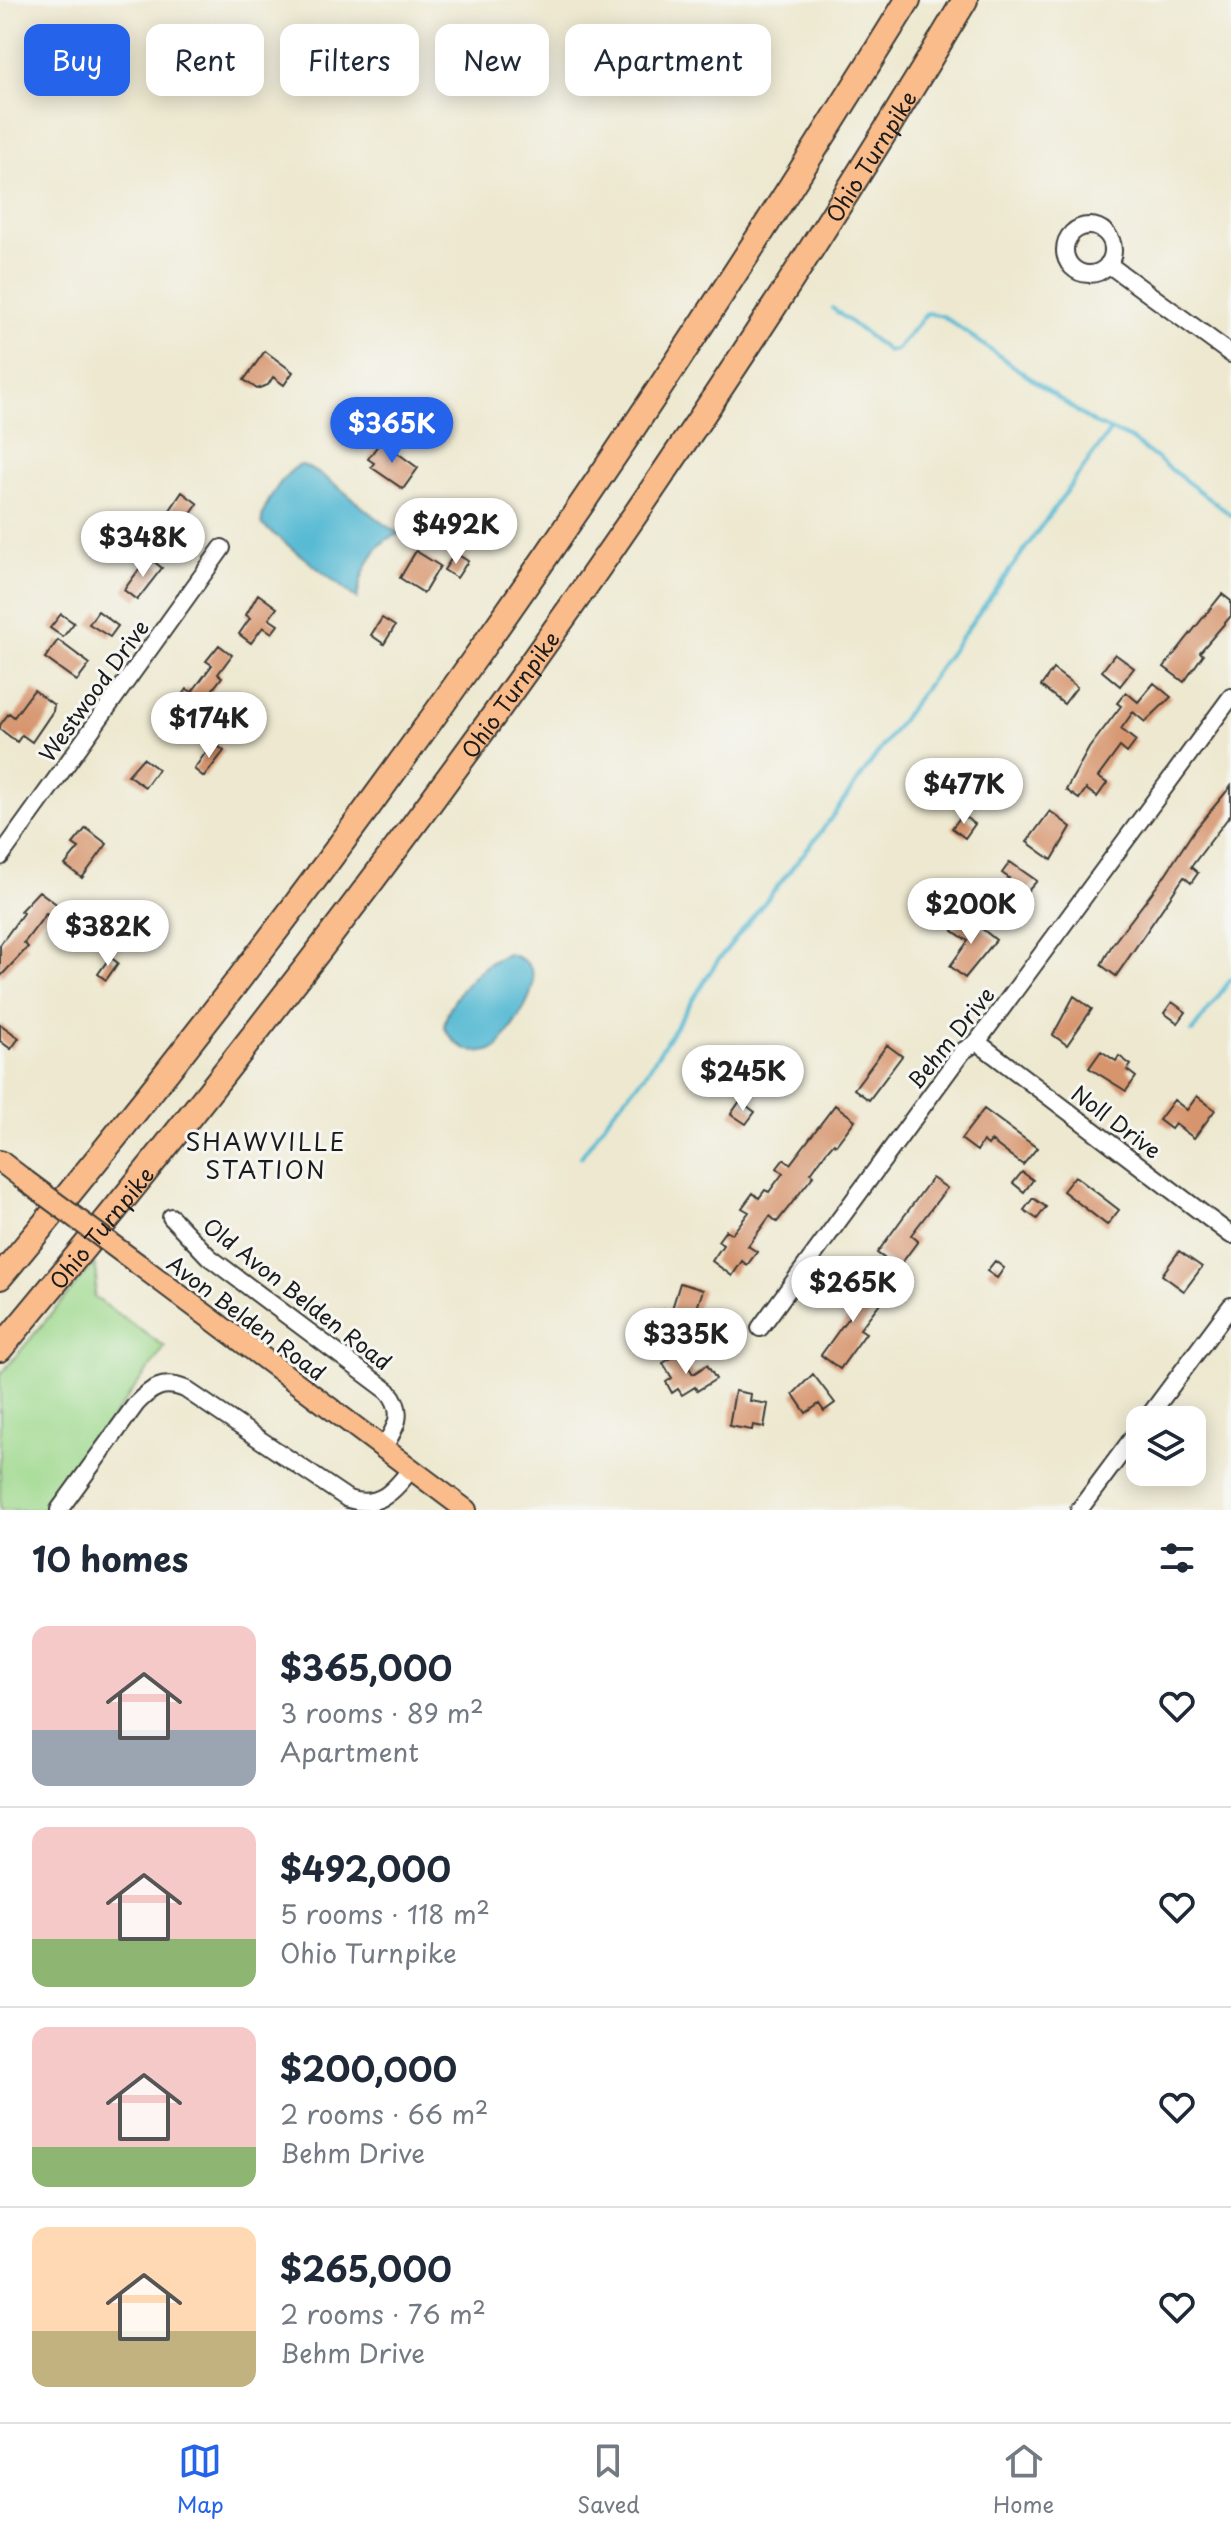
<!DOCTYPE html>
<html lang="en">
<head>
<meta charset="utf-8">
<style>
  body { margin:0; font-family:"Playpen Sans",sans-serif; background:#f2f2f3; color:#1f2937; height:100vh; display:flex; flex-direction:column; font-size:30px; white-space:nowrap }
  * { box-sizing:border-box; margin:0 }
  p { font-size:26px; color:#747a83 }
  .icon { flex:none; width:44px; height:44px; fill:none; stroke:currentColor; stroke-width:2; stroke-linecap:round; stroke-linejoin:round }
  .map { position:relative; height:1510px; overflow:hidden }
  .side { display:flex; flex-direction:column; background:#fff; flex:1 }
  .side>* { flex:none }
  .hud { position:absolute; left:24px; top:24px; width:800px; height:72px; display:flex; gap:16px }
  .tools { position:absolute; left:1126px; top:1406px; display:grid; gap:16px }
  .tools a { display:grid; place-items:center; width:80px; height:80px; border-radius:16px; background:#fff; box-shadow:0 4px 20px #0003; font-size:40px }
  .price { position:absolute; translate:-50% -68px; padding:0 18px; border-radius:28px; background:#fff; color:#222; font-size:26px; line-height:52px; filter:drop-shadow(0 2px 4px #0008) }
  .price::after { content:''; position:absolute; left:50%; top:48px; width:24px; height:18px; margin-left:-12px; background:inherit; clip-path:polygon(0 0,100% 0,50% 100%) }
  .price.active { background:#2563eb; color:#fff }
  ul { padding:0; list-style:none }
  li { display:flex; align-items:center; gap:24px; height:200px; padding:0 32px }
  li+li { border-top:2px solid #e0e1e3 }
  li span { display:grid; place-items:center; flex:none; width:224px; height:160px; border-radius:16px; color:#555 }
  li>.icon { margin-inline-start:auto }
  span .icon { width:96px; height:96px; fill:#fffc; stroke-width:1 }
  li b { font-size:34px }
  h2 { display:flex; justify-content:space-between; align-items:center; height:96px; padding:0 32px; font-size:34px }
  .pill { padding:0 28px; border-radius:16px; background:#fff; box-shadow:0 4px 20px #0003; font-size:28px; line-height:72px }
  .pill.active { background:#2563eb; color:#fff }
  .tabs { display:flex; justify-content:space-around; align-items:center; height:112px; border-top:2px solid #e0e1e3; background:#fff; font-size:22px; color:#747a83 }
  .tabs a { display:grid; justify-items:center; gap:4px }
  .tabs .active { color:#2563eb }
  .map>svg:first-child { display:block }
  .green { fill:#9cd88b; stroke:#5c7a54; stroke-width:2 }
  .water { fill:#55b9d3; stroke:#386a78; stroke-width:2 }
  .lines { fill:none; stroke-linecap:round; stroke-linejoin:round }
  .stream { stroke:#55b9d3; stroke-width:4 }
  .building { fill:#d7956e }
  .minor-casing { stroke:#3b3b37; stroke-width:20 }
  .major-casing { stroke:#3b3b37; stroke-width:24 }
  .highway-casing { stroke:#3b3b37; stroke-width:28 }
  .minor { stroke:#fff; stroke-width:16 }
  .major { stroke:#fabc8b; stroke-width:20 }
  .highway { stroke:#fabc8b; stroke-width:24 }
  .major-bridge-casing { stroke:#3b3b37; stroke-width:24; stroke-linecap:butt }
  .major-bridge { stroke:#fabc8b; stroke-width:20 }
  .labels { text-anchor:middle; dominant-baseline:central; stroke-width:6; stroke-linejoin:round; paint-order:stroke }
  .street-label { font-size:22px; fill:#1c1c1c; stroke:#f6f6f2 }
  .neighbourhood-label { font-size:24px; letter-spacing:2px; fill:#1c1c1c; stroke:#f6f6f2 }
</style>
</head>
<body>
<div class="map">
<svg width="1231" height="1510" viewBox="0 0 1231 1510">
  <rect width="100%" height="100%" fill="#f6f6f2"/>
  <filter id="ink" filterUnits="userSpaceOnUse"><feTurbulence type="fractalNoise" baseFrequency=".0125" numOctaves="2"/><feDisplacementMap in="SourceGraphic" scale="16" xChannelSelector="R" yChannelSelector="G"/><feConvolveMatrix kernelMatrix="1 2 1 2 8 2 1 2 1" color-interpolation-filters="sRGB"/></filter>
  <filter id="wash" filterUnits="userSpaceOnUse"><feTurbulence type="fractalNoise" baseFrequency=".006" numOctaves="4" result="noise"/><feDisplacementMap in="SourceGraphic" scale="32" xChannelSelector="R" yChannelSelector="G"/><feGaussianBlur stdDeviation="1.8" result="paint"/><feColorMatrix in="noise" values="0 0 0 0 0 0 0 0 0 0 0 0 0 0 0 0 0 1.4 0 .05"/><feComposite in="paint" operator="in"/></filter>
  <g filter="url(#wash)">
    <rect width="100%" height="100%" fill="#ede8cf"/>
    <!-- green -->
    <path class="green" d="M 94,1263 L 97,1274 L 94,1297 L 165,1347 L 44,1510 L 0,1510 L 0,1375 Z"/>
    <!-- water -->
    <path class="water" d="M 301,465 C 339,479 366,517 401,534 C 374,538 360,575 357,599 L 262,525 C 259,509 286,469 301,465 Z
      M 508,954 C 562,967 515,1022 497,1048 C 475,1058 453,1047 444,1026 C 449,998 480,963 508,954 Z"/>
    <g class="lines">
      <!-- stream -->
      <path class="stream" d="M 832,308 L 888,351 L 896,350 L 927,313 L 943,316 L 1092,422 L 1131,439 L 1231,515
        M 1192,1032 L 1231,979
        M 581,1157 L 612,1113 L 645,1075 L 716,963 L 821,832 L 1110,431"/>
    </g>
    <g id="blocks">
      <!-- building -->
      <path class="building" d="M 265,351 L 293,372 L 284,385 L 273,377 L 268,385 L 257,389 L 244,380 Z
        M 381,441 L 418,468 L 403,489 L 371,467 L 374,463 L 368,459 Z
        M 182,492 L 198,504 L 177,533 L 185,538 L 175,551 L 154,534 Z
        M 416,551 L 440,566 L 424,593 L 400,578 Z
        M 455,553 L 468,561 L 457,578 L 444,570 Z
        M 148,557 L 162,568 L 137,600 L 124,590 Z
        M 258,594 L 277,608 L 269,619 L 278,625 L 272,633 L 263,627 L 251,643 L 239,634 L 250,618 L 246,615 Z
        M 1222,594 L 1231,601 L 1231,616 L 1200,652 L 1203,655 L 1184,682 L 1164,667 Z
        M 98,611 L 118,626 L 110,637 L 89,624 Z
        M 61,614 L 74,623 L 63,637 L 50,628 Z
        M 382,618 L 395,626 L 384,644 L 371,635 Z
        M 58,640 L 90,664 L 77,681 L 45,658 Z
        M 219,645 L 232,655 L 218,674 L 222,677 L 187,724 L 171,712 L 187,689 L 192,692 L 212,665 L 206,661 Z
        M 1115,654 L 1134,668 L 1120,686 L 1102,671 Z
        M 1053,669 L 1077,687 L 1064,704 L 1041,686 Z
        M 1154,683 L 1171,697 L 1145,722 L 1133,712 L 1121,729 L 1136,741 L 1127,753 L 1120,747 L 1098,777 L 1107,783 L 1097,797 L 1086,789 L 1079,799 L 1066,790 L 1089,748 L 1121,706 L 1117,703 L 1126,692 L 1138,702 Z
        M 34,690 L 54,705 L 53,711 L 32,742 L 22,735 L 17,742 L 0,729 L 0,725 L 9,713 L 14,717 Z
        M 213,742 L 224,751 L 204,777 L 194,769 Z
        M 143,758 L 158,769 L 145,787 L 128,775 Z
        M 1231,786 L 1231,814 L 1191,867 L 1198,873 L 1191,883 L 1184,877 L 1116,976 L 1101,965 L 1112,945 L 1163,878 L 1193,832 Z
        M 1050,811 L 1071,827 L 1052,860 L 1027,842 Z
        M 962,815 L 975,824 L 965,838 L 952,828 Z
        M 86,828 L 107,844 L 82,878 L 65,865 L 79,848 L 73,844 Z
        M 1010,862 L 1037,881 L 1016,904 L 999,892 L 1009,878 L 1002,873 Z
        M 39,891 L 63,909 L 55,921 L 46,914 L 24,943 L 28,947 L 0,977 L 0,945 L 23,913 L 20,911 Z
        M 965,915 L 996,940 L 965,978 L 950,966 L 968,941 L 953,931 Z
        M 110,957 L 118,963 L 106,980 L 98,974 Z
        M 1074,996 L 1092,1009 L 1067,1045 L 1053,1035 Z
        M 1172,1002 L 1186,1012 L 1178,1023 L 1164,1013 Z
        M 0,1024 L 19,1038 L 11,1049 L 0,1041 Z
        M 887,1045 L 902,1056 L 869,1100 L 854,1089 Z
        M 1101,1051 L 1116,1061 L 1119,1056 L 1131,1065 L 1127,1070 L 1136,1077 L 1126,1091 L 1089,1068 Z
        M 1197,1096 L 1215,1110 L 1194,1138 L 1175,1124 L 1171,1129 L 1159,1120 L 1174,1100 L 1187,1110 Z
        M 740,1101 L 755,1112 L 746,1124 L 731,1114 Z
        M 835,1105 L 855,1120 L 836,1145 L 834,1143 L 826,1152 L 811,1173 L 814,1175 L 777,1222 L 770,1216 L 748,1246 L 757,1252 L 747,1265 L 742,1261 L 732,1276 L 712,1261 L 723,1245 L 718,1241 L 726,1230 L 732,1234 L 749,1212 L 742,1208 L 753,1193 L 759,1198 L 765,1190 L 769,1192 L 783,1173 L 777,1168 L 784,1159 L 790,1164 Z
        M 984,1109 L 1037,1148 L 1023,1165 L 991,1141 L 988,1145 L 983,1141 L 977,1151 L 961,1139 Z
        M 1022,1172 L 1033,1180 L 1024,1192 L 1013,1183 Z
        M 1075,1176 L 1119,1210 L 1107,1225 L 1063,1191 Z
        M 932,1178 L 947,1188 L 911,1235 L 918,1241 L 898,1268 L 877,1253 Z
        M 1033,1198 L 1046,1207 L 1037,1219 L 1024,1210 Z
        M 1179,1251 L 1202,1267 L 1184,1291 L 1162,1275 Z
        M 995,1261 L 1004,1268 L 997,1278 L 987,1271 Z
        M 680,1283 L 703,1290 L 693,1320 L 689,1319 L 687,1327 L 661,1320 L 664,1309 L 671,1312 Z
        M 872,1283 L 887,1294 L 860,1329 L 866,1333 L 840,1369 L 821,1355 L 855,1308 L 844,1299 L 854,1286 L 864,1294 Z
        M 680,1353 L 693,1374 L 707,1365 L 716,1379 L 697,1391 L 695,1387 L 682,1395 L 678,1389 L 672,1393 L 666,1382 L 672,1378 L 663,1363 Z
        M 813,1374 L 835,1403 L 824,1411 L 819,1404 L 806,1413 L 793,1394 Z
        M 735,1391 L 751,1394 L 750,1401 L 768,1404 L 764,1427 L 753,1425 L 752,1430 L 729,1426 Z"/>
    </g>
  </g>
  <g filter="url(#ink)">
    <use href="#blocks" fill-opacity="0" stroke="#3b3b37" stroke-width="2"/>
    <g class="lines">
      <!-- minor casing -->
      <g class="minor-casing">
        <path id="minor" d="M1065 250a24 24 0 1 1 48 0a24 24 0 1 1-48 0Z
          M 1108,264 L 1231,354
          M 0,857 L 222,548
          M 977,1042 L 1231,1235
          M 171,1217 L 209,1257 L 388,1391 C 406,1412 396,1428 383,1448
          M 760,1328 L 963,1051 L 977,1042 L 1231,697
          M 1146,1420 L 1231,1306
          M 59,1510 L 136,1404 C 151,1388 163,1380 185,1389 L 348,1499 C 379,1509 393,1492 411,1469
          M 1079,1510 L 1140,1428"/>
      </g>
      <!-- major casing -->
      <g class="major-casing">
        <path id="major" d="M 0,1161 L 26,1181
          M 138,1264 L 466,1510"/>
      </g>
      <!-- highway casing -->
      <g class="highway-casing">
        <g id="highway">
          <path d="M 0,1277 C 337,876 633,445 908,0"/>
          <path id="s1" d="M 0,1349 C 355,925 682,475 965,0"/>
        </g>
      </g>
      <!-- minor -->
      <use href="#minor" class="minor"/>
      <!-- major -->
      <use href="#major" class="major"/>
      <!-- highway -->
      <use href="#highway" class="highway"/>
      <!-- major-bridge casing -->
      <g class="major-bridge-casing">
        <path id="major-bridge" d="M 26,1181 L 138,1264"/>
      </g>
      <!-- major-bridge -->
      <use href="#major-bridge" class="major-bridge"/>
    </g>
  </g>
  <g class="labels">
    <!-- street labels -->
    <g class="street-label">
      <text stroke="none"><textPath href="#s1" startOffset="1478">Ohio Turnpike</textPath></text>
      <text transform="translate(93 690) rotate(-54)">Westwood Drive</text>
      <text stroke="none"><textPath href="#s1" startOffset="830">Ohio Turnpike</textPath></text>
      <text transform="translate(950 1037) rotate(-51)">Behm Drive</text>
      <text transform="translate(1117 1121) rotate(37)">Noll Drive</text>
      <text stroke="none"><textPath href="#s1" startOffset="158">Ohio Turnpike</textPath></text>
      <text transform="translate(298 1293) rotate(38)">Old Avon Belden Road</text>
      <text transform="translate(247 1317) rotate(37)">Avon Belden Road</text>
    </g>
    <!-- neighbourhood labels -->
    <g class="neighbourhood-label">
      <text x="266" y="1141">SHAWVILLE<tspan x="266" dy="28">STATION</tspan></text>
    </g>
  </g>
</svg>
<div class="tools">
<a><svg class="icon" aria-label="layers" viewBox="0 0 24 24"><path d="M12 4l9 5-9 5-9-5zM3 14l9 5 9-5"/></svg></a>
</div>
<b class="price active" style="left:392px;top:465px">$365K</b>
<b class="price" style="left:456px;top:566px">$492K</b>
<b class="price" style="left:143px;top:579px">$348K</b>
<b class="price" style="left:209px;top:760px">$174K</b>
<b class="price" style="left:964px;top:826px">$477K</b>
<b class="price" style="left:971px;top:946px">$200K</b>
<b class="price" style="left:108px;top:968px">$382K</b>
<b class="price" style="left:743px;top:1113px">$245K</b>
<b class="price" style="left:853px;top:1324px">$265K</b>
<b class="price" style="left:686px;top:1376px">$335K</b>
<div class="hud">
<a class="pill active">Buy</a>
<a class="pill">Rent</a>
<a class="pill">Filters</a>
<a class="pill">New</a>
<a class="pill">Apartment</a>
</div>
</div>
<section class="side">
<h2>10 homes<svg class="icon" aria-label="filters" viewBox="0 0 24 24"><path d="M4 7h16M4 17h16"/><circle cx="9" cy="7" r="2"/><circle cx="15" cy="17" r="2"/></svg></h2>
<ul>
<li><span style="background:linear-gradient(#f6c9c9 65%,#9aa5b1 0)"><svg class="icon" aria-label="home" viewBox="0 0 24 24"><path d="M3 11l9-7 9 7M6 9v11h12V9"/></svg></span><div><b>$365,000</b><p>3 rooms · 89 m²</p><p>Apartment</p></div><svg class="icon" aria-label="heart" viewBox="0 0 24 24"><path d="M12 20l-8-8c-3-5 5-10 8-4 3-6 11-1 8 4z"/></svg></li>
<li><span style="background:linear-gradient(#f6c9c9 70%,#8fb573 0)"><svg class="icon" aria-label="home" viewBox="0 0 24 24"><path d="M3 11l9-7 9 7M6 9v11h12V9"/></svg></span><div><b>$492,000</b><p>5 rooms · 118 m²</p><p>Ohio Turnpike</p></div><svg class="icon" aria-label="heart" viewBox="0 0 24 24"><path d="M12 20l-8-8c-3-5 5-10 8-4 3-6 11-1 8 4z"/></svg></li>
<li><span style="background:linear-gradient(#f6c9c9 75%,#8fb573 0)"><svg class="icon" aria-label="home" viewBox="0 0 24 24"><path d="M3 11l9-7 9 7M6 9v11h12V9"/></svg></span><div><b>$200,000</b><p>2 rooms · 66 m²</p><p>Behm Drive</p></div><svg class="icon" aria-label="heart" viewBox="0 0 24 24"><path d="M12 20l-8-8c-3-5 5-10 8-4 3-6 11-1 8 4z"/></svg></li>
<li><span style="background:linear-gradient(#ffd9b3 65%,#c2b280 0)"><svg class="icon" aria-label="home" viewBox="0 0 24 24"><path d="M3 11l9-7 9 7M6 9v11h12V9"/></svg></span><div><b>$265,000</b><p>2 rooms · 76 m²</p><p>Behm Drive</p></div><svg class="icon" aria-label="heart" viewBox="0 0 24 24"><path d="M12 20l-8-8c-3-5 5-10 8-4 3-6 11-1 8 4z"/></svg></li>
</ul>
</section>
<nav class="tabs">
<a class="active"><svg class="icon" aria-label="map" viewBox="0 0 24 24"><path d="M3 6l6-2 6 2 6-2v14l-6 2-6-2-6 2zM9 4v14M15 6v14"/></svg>Map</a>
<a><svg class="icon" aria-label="saved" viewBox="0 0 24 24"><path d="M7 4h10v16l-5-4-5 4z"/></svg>Saved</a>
<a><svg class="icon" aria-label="home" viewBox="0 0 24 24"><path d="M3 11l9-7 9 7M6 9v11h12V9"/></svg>Home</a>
</nav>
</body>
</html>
